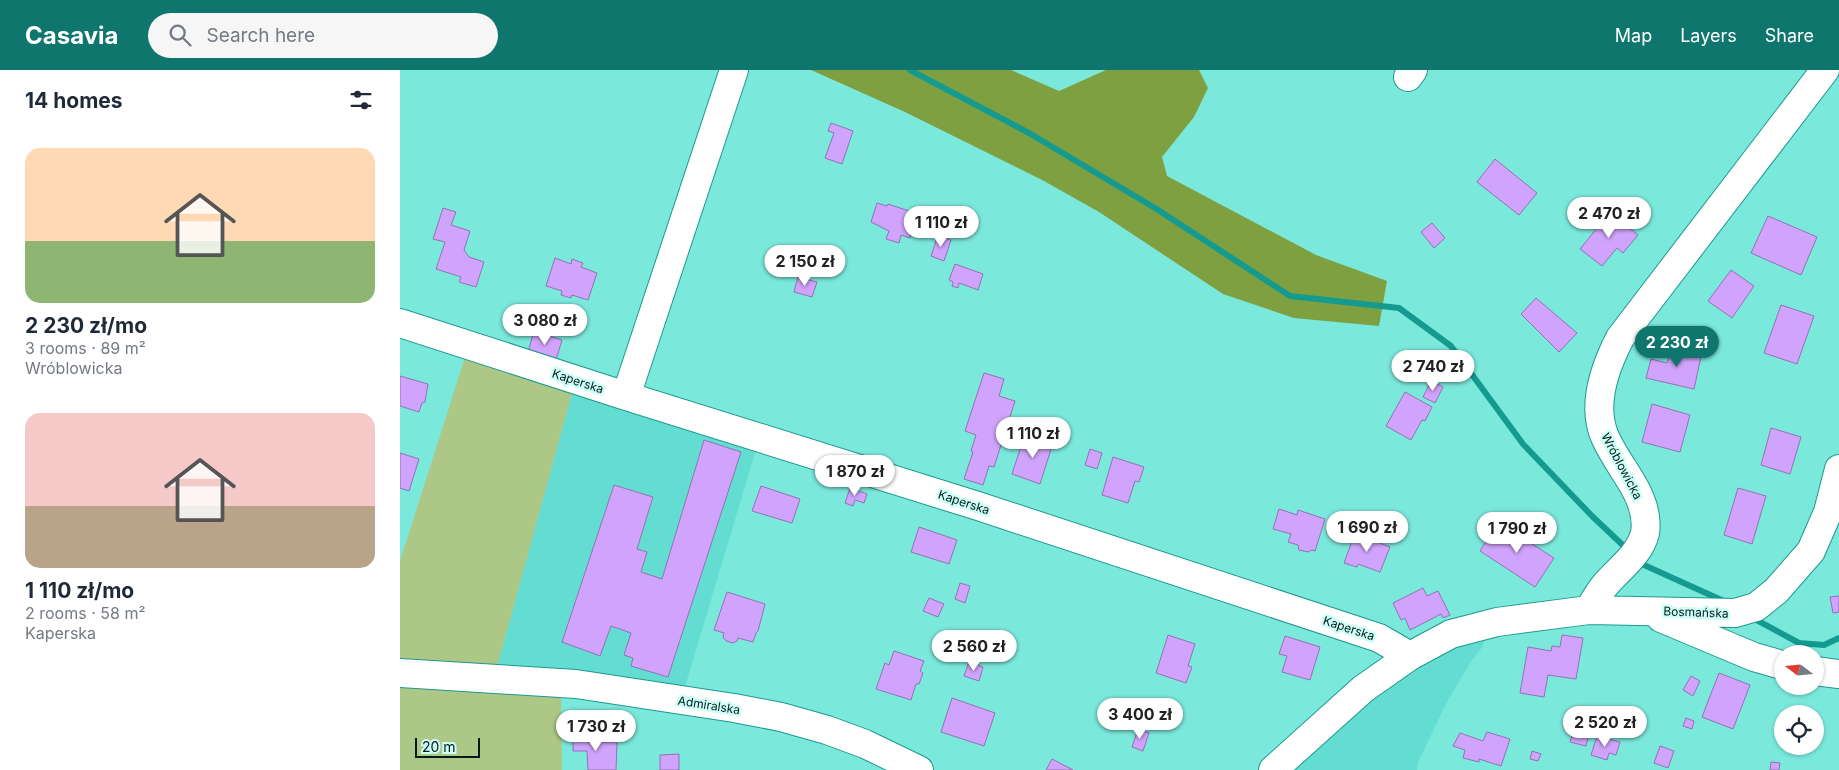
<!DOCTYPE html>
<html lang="en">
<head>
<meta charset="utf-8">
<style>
  body { margin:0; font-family:Inter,sans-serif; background:#f6f6f7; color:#1f2937; height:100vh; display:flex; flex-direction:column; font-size:19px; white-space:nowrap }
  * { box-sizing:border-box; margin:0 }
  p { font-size:16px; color:#747a83 }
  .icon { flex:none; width:28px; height:28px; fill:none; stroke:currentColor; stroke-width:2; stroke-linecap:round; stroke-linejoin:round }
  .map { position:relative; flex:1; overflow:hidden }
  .side { display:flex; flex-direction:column; background:#fff; width:400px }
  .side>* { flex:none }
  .needle { width:32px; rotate:286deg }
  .buttons { position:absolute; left:1374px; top:575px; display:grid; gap:10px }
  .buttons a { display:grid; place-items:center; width:50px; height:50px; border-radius:50%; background:#fff; box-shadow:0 1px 4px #0004; font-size:25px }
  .scale { position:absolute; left:15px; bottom:12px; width:65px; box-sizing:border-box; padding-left:5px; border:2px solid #041b19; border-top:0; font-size:14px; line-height:18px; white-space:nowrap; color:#041b19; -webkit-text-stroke:4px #cdfff8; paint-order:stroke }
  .price { position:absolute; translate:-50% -42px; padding:0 11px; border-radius:18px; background:#fff; color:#222; font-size:16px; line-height:32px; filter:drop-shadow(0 1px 2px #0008) }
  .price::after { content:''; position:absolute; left:50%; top:30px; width:15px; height:11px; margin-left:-8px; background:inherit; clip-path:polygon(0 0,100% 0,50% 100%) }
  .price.current { background:#0f766e; color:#fff }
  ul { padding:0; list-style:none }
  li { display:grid; align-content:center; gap:10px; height:265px; padding:0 25px }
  li span { display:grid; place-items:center; height:155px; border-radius:15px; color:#555 }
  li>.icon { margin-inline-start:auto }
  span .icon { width:90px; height:90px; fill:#fffc; stroke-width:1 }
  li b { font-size:21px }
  h2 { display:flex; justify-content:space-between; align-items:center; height:60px; padding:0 25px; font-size:21px }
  header { display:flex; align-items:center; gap:30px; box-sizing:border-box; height:70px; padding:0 25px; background:#0f766e; color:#fff }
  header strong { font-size:24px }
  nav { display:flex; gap:28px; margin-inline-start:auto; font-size:18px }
  .search { width:350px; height:45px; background:#f6f6f7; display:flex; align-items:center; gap:12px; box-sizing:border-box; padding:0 18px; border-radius:28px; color:#747a83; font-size:19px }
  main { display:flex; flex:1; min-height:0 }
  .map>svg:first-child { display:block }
  .built { fill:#63ddd1 }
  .green { fill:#adc787 }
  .forest { fill:#7ea040 }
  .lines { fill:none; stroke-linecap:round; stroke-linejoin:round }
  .stream { stroke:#159a90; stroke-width:6 }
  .building { fill:#d0a4fc; stroke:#9372b3 }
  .minor-casing { stroke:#1d998f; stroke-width:30 }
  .minor { stroke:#fff; stroke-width:28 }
  .labels { text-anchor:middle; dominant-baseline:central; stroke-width:5; stroke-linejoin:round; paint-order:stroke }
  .street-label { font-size:12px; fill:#041b19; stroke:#cdfff8 }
</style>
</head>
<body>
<header>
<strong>Casavia</strong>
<div class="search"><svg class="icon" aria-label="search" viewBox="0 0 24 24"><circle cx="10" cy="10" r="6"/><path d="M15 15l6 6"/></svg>Search here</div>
<nav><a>Map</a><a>Layers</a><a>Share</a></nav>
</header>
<main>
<section class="side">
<h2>14 homes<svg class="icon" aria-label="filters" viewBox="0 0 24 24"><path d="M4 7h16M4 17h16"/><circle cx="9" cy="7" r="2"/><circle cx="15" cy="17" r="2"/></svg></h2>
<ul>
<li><span style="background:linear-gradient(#ffd9b3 60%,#8fb573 0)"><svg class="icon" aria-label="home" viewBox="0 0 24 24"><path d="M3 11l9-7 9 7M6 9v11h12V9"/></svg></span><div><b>2 230 zł/mo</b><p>3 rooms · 89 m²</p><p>Wróblowicka</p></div></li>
<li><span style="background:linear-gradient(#f6c9c9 60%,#b9a48a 0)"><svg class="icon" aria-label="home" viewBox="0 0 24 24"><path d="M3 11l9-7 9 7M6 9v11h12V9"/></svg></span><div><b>1 110 zł/mo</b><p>2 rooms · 58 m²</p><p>Kaperska</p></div></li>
</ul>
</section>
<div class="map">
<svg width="1439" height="700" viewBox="0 0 1439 700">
  <rect width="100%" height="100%" fill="#7be8dc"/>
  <!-- built -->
  <path class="built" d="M 174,316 L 358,373 L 284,620 L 96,601 Z
    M 1082,562 L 1085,570 L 1081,579 L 1072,590 L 1048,630 L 1018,692 L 1017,700 L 886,700 L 967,623 Z"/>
  <!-- green -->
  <path class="green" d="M 67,281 L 174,316 L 96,601 L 0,596 L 0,491 Z
    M 0,611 L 161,620 L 162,700 L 0,700 Z"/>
  <!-- forest -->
  <path class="forest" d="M 411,0 L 611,0 L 659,21 L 706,0 L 799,0 L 808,18 L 794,47 L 762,87 L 767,106 L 916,185 L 987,211 L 979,256 L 894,248 L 823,224 L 699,142 L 644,111 L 505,42 Z"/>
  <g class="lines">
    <!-- stream -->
    <path class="stream" d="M 510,0 L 629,63 L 755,138 L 890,226 L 999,238 L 1051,276 L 1123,374 L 1192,446 L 1229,481
      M 1238,490 L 1244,495 L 1328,533
      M 1351,547 L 1399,573 L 1424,575 L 1439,568"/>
  </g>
  <!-- building -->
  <path class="building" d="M 431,53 L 453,61 L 442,94 L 425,88 L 434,63 L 428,61 Z
    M 1095,89 L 1137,123 L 1119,145 L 1077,112 Z
    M 477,133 L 487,136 L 488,134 L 518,144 L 510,168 L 501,165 L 499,173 L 486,169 L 489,161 L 471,152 Z
    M 43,138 L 56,142 L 51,155 L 70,161 L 64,180 L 69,187 L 84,192 L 76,217 L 59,212 L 61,207 L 36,199 L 45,172 L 33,169 Z
    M 1210,142 L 1238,165 L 1223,183 L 1217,178 L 1202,196 L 1180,179 Z
    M 1368,146 L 1417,167 L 1401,205 L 1351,183 Z
    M 1032,153 L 1045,168 L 1034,178 L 1021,162 Z
    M 538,165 L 551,170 L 544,191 L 531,186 Z
    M 155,188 L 171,194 L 172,189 L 183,193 L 181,197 L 197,203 L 188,230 L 172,225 L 171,228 L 161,225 L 162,221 L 146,216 Z
    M 555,194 L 583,204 L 578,220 L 559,213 L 558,218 L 552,216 L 553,212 L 549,210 Z
    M 1331,200 L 1354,216 L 1332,248 L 1308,231 Z
    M 398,207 L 417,212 L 412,227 L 394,222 Z
    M 1136,228 L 1177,263 L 1159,282 L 1121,244 Z
    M 1381,235 L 1414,246 L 1397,294 L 1364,283 Z
    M 134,261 L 162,270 L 156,290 L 128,282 Z
    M 1273,275 L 1302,282 L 1294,319 L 1246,308 L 1251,289 L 1267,293 Z
    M 584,303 L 604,309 L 599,326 L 615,331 L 594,397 L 589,396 L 583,415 L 564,409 L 573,382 L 571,381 L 576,365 L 565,361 Z
    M 0,306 L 28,314 L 25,332 L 22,333 L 19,342 L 0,336 Z
    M 1031,311 L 1043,317 L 1035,333 L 1023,327 Z
    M 1005,322 L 1032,337 L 1025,351 L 1022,350 L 1011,370 L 986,356 Z
    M 1252,334 L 1290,345 L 1280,382 L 1242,372 Z
    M 1371,358 L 1401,367 L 1390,404 L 1361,395 Z
    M 625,364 L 653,373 L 640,414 L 612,404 Z
    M 304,370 L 341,382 L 268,607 L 231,596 L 233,588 L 224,585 L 231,563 L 211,556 L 200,586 L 162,572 L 214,415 L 253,427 L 237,479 L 247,482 L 241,502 L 262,509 Z
    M 690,379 L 702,383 L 697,399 L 685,395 Z
    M 0,383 L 19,389 L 9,421 L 0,418 Z
    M 713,387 L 744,397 L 739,412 L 735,411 L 728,433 L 702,425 Z
    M 361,416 L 400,429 L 392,453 L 352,441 Z
    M 450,418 L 467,424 L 464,433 L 455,430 L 453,436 L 445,433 Z
    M 1338,418 L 1366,426 L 1352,474 L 1324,465 Z
    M 879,439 L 897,445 L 898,440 L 925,449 L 915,481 L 912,480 L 908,482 L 899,480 L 898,475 L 888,472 L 891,464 L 873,459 Z
    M 1086,444 L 1095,450 L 1087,461 L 1078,455 Z
    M 1101,447 L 1112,455 L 1109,459 L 1154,488 L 1135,517 L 1080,481 L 1088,468 L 1097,474 L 1102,466 L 1093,460 Z
    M 519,457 L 557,470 L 549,494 L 511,482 Z
    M 955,463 L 990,477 L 980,502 L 958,494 L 957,497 L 944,493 Z
    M 560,513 L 570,516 L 565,533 L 555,529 Z
    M 1023,518 L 1027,526 L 1038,521 L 1050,545 L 1043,548 L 1041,544 L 1010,560 L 1005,548 L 1001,550 L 993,533 Z
    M 327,522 L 365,534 L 358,561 L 356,563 L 353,572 L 338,568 L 337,571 L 333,573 L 326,571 L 323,567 L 324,563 L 314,560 Z
    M 1439,526 L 1439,542 L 1433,543 L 1430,527 Z
    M 529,528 L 544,534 L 538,547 L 523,541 Z
    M 768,565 L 795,574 L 788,596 L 792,597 L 786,613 L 756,603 Z
    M 1162,565 L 1183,568 L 1176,609 L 1148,605 L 1144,627 L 1120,623 L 1128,577 L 1151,581 L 1152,576 L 1160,577 Z
    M 885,566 L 920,577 L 910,610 L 882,602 L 887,586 L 879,584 Z
    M 494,581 L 524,591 L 520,601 L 523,603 L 519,614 L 516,614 L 511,630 L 476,619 L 485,593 L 489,595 Z
    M 569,592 L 583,597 L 579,611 L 564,606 Z
    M 1319,603 L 1350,615 L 1333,659 L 1302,647 Z
    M 1291,606 L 1300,611 L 1293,626 L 1283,620 Z
    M 552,628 L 595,643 L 584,676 L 541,662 Z
    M 1286,648 L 1294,651 L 1292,659 L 1283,656 Z
    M 738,659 L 749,663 L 743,681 L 732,677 Z
    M 1174,659 L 1189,664 L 1186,676 L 1170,672 Z
    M 173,661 L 187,661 L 187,672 L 217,672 L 216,700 L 188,700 L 187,681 L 173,681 Z
    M 1087,662 L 1110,669 L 1101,696 L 1079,689 L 1079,692 L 1063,688 L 1065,680 L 1053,676 L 1060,663 L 1083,671 Z
    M 1197,666 L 1220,672 L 1216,685 L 1209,683 L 1207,690 L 1191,685 Z
    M 1260,676 L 1274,681 L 1268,698 L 1254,693 Z
    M 1132,681 L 1141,684 L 1138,691 L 1130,689 Z
    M 279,684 L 279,700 L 260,700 L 260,685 Z
    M 652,689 L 673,700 L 646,700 Z
    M 1371,692 L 1380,693 L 1379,700 L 1370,700 Z"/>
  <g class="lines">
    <!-- minor casing -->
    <g class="minor-casing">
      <path id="minor" d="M 1008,7 L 1013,0
        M 0,253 L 226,326 L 578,436 L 979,568 L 1010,586
        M 226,326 L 334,0
        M 1189,540 L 1335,543 L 1356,537 L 1376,521 L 1411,481 L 1428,442 L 1439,399
        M 1261,548 L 1354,587 L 1382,595
        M 1415,601 L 1439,604
        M 0,603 L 176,614 L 334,638 L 381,647 L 427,660 L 465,674 L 519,700
        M 873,700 L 963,619 L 1010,586 L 1051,564 L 1097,552 L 1189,540 C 1194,531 1199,522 1206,514 C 1219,499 1240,484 1245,463 C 1248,445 1241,428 1232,413 C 1223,398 1212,383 1205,367 C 1191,335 1205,297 1220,268 L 1425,0"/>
    </g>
    <!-- minor -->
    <use href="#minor" class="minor"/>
  </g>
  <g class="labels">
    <!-- street labels -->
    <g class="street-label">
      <text transform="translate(178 311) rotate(18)">Kaperska</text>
      <text transform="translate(1222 396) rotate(62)">Wróblowicka</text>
      <text transform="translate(564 432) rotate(18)">Kaperska</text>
      <text transform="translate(1296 542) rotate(2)">Bosmańska</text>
      <text transform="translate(949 558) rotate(18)">Kaperska</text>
      <text transform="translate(309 635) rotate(9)">Admiralska</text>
    </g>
  </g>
</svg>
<div class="buttons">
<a><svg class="needle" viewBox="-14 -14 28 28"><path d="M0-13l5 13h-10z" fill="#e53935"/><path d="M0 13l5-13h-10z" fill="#747a83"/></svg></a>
<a><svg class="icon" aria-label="locate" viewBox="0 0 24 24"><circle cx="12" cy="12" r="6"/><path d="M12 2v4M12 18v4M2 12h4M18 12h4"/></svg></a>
</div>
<div class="scale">20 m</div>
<b class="price" style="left:1209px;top:169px">2 470 zł</b>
<b class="price" style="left:541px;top:178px">1 110 zł</b>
<b class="price" style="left:405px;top:217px">2 150 zł</b>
<b class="price" style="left:145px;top:276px">3 080 zł</b>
<b class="price current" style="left:1277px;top:298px">2 230 zł</b>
<b class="price" style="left:1033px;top:322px">2 740 zł</b>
<b class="price" style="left:633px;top:389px">1 110 zł</b>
<b class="price" style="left:455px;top:427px">1 870 zł</b>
<b class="price" style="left:967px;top:483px">1 690 zł</b>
<b class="price" style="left:1117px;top:484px">1 790 zł</b>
<b class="price" style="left:574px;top:602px">2 560 zł</b>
<b class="price" style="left:740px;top:670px">3 400 zł</b>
<b class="price" style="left:1205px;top:678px">2 520 zł</b>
<b class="price" style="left:196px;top:682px">1 730 zł</b>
</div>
</main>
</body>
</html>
